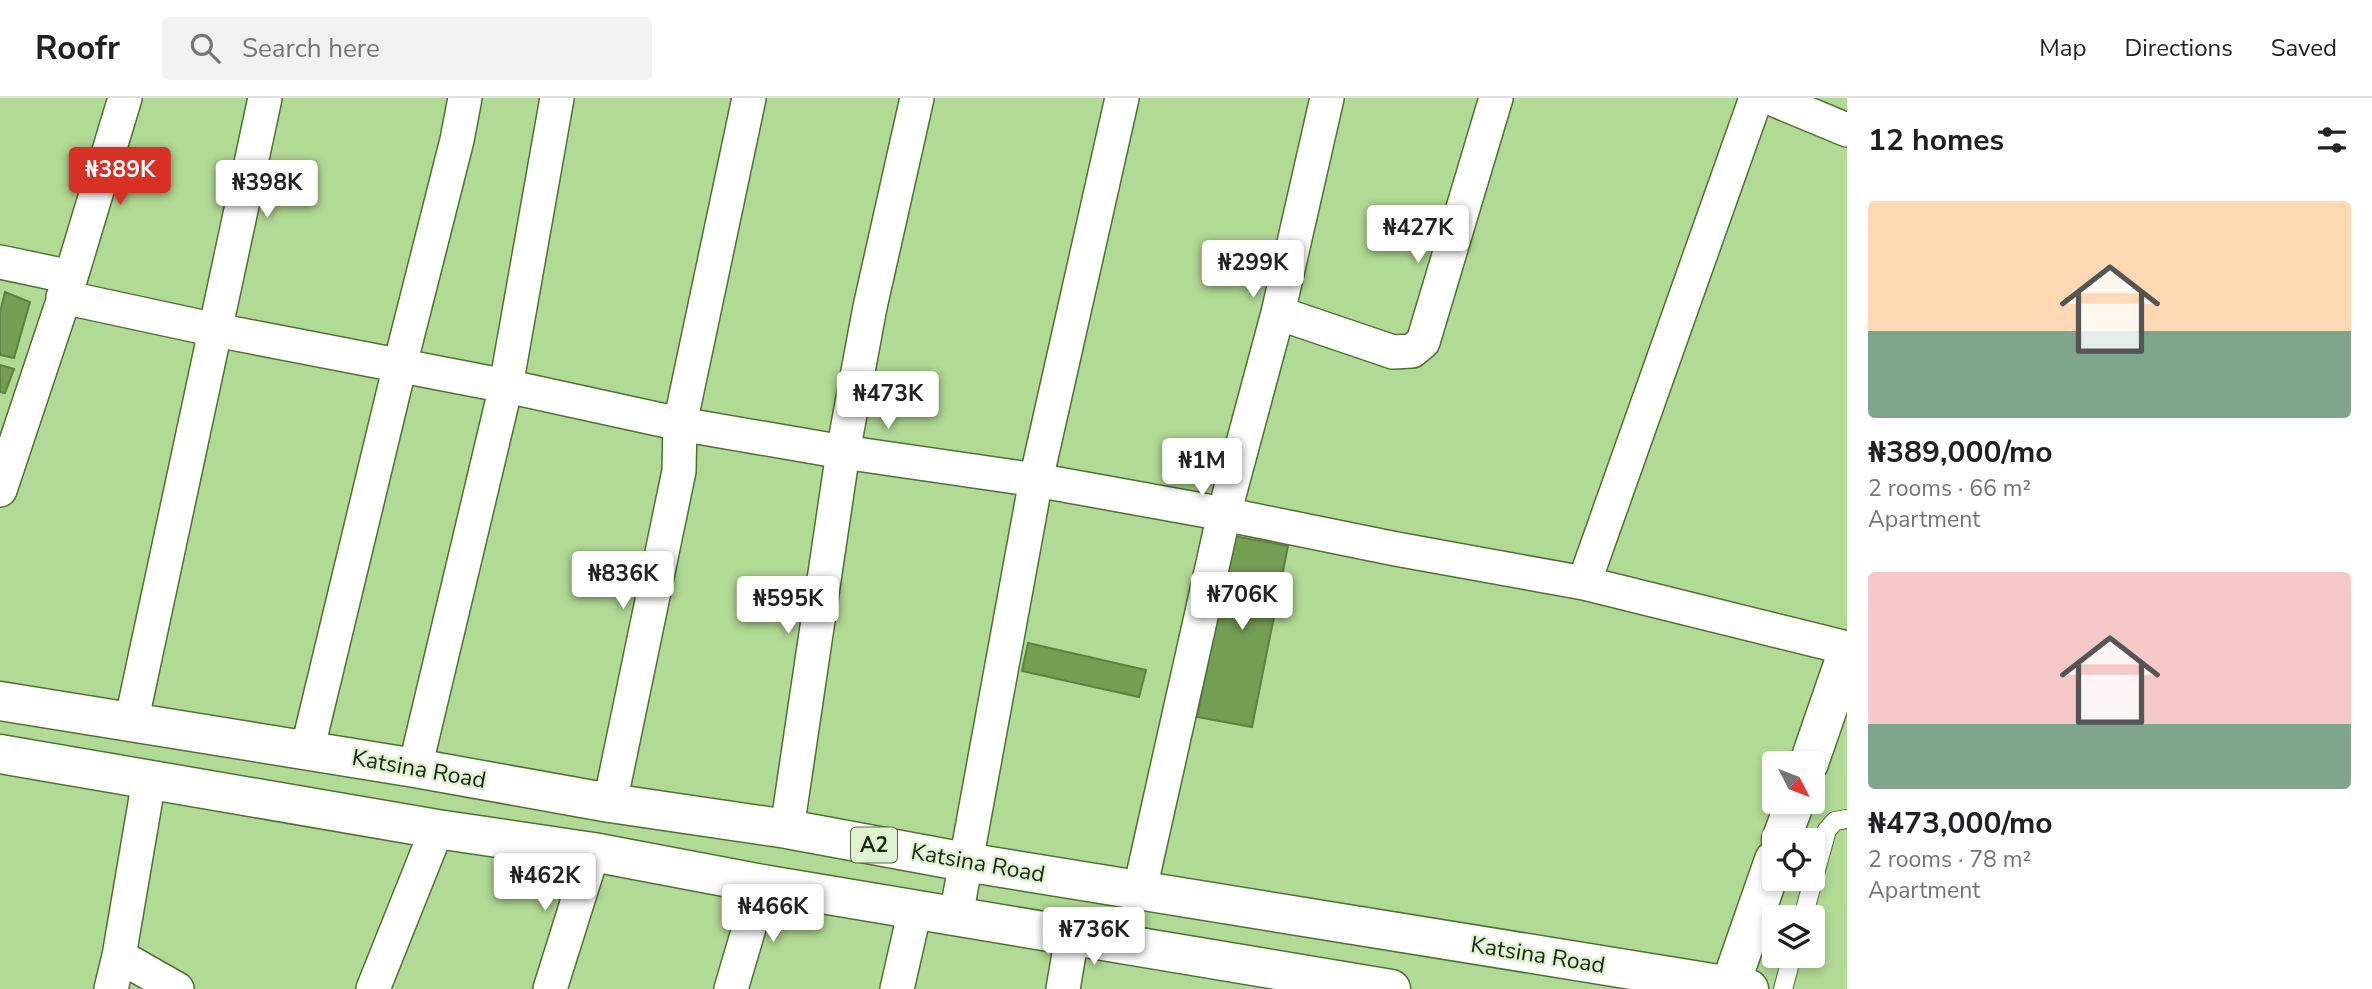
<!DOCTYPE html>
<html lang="en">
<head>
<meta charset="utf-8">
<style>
  body { margin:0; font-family:"Nunito Sans",sans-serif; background:#f2f2f2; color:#202124; height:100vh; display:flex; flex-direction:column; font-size:26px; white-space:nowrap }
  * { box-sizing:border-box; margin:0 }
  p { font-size:23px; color:#757577 }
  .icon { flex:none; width:38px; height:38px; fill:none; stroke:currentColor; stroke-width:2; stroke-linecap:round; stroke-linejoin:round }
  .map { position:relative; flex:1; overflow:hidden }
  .sheet { display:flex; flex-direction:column; background:#fff; width:525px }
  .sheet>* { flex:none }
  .needle { width:46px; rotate:132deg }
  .tools { position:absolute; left:1762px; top:653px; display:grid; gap:14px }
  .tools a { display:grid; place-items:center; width:63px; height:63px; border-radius:7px; background:#fff; box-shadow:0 4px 10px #0003; font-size:35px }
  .price { position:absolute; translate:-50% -60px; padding:0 16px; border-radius:7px; background:#fff; color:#222; font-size:23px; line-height:46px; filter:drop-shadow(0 2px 4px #0008) }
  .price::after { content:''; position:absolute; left:50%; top:42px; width:21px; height:16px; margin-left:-10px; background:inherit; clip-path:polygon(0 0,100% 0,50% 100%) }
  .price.active { background:#d93025; color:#fff }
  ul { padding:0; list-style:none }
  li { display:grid; align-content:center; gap:14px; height:371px; padding:0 21px }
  li span { display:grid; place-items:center; height:217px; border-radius:7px; color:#555 }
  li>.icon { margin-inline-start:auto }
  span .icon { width:126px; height:126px; fill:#fffc; stroke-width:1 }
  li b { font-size:30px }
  h2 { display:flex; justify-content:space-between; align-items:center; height:84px; padding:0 21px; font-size:30px }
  header { display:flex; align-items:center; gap:42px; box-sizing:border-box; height:98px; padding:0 35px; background:#fff; border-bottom:2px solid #e0e0e0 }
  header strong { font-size:33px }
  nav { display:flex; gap:38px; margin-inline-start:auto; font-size:24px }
  .search { width:490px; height:63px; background:#f2f2f2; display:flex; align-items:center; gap:18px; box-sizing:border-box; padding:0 24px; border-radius:7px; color:#757577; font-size:26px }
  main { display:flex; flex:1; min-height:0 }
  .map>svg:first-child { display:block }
  .building { fill:#749e53; stroke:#5d8240; stroke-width:2 }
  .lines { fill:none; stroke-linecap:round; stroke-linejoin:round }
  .service-casing { stroke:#4e7231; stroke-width:20 }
  .minor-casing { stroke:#4e7231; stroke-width:36 }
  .tertiary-casing { stroke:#4e7231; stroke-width:41 }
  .trunk-casing { stroke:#4e7231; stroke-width:41 }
  .service { stroke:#fff; stroke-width:18 }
  .minor { stroke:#fff; stroke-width:33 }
  .tertiary { stroke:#fff; stroke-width:38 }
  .trunk { stroke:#fff; stroke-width:38 }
  .labels { text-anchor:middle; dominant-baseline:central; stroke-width:5; stroke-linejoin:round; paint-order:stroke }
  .shield { fill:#dff3d1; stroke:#556648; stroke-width:2 }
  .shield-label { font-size:21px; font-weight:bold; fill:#1a290e }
  .street-label { font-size:23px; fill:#1a290e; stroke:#dff3d1 }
</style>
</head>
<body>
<header>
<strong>Roofr</strong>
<div class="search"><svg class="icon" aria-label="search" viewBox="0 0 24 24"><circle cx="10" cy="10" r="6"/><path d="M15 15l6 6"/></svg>Search here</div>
<nav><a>Map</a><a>Directions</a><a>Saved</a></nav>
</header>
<main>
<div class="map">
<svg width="1847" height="891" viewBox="0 0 1847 891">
  <rect width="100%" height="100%" fill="#b1da94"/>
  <!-- building -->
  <path class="building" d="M 5,194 L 30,204 L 14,260 L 0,257 L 0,214 Z
    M 0,267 L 14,271 L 5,295 L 0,294 Z
    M 1233,438 L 1288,448 L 1252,629 L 1197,619 Z
    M 1028,545 L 1146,572 L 1139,599 L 1022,573 Z"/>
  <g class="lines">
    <!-- service casing -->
    <g class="service-casing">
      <path id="service" d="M 1803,819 L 1827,732 L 1835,723 L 1847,721
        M 1783,891 L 1792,858"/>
    </g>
    <!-- minor casing -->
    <g class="minor-casing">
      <path id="minor" d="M 917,0 L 870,209 L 843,354 L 1036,382 L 1224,416 L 1278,215 L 1327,0
        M 1756,0 L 1584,485 L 1847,550
        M 1770,0 L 1847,32
        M 0,164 L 71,179
        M 63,199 L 216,232 L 506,288 L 680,326 L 843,354 L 787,731
        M 1278,215 L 1393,254 L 1412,253 L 1423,244 L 1496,0
        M 0,392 L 71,179 L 125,0
        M 131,625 L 265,0
        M 307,653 L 400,267 L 457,42 L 465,0
        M 415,670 L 506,288 L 557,0
        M 610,705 L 679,373 L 680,326 L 749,0
        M 1140,791 L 1224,416 L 1396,451 L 1584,485
        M 956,818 L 1036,382 L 1122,0
        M 119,858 L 177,891
        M 111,891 L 119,858 L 149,682
        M 373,891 L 437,731
        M 550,891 L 593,754
        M 731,891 L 762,786
        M 897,891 L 915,812
        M 1063,891 L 1072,838"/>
    </g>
    <!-- tertiary casing -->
    <g class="tertiary-casing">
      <path id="tertiary" d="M 1809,665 L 1847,555
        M 1781,742 L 1795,704
        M 1730,888 L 1774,762"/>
    </g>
    <!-- trunk casing -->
    <g class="trunk-casing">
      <path id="trunk" d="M 0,603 L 415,670 L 610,705 L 787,731 L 965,764 L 1749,891
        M 0,656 L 437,731 L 593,754 L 762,786 L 1391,891"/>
    </g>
    <!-- service -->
    <use href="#service" class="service"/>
    <!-- minor -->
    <use href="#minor" class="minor"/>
    <!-- tertiary -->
    <use href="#tertiary" class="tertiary"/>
    <!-- trunk -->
    <use href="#trunk" class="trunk"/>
  </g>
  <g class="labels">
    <!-- shield labels -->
    <rect class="shield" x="851" y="729.5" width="46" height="35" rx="5"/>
    <g class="shield-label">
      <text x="874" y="747">A2</text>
    </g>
    <!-- street labels -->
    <g class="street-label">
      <text transform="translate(419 671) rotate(10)">Katsina Road</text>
      <text transform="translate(978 765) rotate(10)">Katsina Road</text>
      <text transform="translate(1538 857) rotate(9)">Katsina Road</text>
    </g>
  </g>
</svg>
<div class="tools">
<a><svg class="needle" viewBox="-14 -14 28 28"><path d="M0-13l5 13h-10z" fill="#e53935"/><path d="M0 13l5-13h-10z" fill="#757577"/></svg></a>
<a><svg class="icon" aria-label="locate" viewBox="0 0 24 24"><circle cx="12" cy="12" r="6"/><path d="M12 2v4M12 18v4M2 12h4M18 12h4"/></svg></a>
<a><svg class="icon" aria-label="layers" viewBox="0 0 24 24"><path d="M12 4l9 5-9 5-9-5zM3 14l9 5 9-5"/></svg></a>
</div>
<b class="price active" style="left:120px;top:109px">₦389K</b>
<b class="price" style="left:267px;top:122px">₦398K</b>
<b class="price" style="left:1418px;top:167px">₦427K</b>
<b class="price" style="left:1253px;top:202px">₦299K</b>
<b class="price" style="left:888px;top:333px">₦473K</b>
<b class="price" style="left:1202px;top:400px">₦1M</b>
<b class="price" style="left:623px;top:513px">₦836K</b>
<b class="price" style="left:1242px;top:534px">₦706K</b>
<b class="price" style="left:788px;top:538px">₦595K</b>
<b class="price" style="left:545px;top:815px">₦462K</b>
<b class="price" style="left:773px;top:846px">₦466K</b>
<b class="price" style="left:1094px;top:869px">₦736K</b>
</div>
<section class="sheet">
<h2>12 homes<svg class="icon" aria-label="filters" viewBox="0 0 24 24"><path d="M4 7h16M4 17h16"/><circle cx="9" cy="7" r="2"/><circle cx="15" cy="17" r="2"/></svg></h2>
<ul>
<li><span style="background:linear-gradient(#ffd9b3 60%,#7fa58c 0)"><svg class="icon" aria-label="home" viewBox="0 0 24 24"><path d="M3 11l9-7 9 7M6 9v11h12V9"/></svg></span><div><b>₦389,000/mo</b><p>2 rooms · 66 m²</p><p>Apartment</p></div></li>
<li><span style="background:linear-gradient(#f6c9c9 70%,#7fa58c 0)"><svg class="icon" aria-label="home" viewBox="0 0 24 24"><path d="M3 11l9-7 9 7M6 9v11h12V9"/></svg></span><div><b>₦473,000/mo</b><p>2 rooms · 78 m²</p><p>Apartment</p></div></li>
</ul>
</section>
</main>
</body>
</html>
